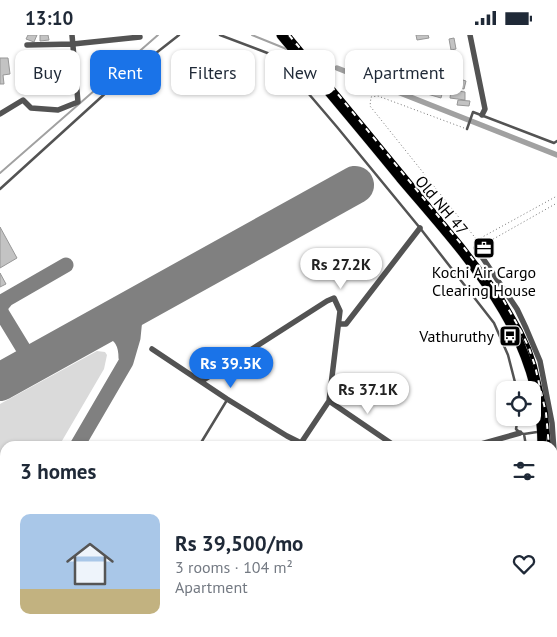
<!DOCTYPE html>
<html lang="en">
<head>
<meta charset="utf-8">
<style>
  body { margin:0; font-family:"PT Sans",sans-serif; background:#f2f2f3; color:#1f2937; height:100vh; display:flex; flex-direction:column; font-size:19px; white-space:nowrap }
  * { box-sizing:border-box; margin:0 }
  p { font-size:16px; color:#747a83 }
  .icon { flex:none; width:28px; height:28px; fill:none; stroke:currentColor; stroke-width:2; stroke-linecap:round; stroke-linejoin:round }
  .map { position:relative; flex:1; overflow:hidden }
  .panel { position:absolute; left:0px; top:406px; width:558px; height:196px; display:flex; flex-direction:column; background:#fff; border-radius:15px 15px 0 0; box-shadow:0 1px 4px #0004 }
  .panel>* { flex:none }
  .guide { position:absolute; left:15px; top:15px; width:528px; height:45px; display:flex; gap:10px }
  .fabs { position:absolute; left:496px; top:346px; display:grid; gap:10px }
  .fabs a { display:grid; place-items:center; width:45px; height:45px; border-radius:10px; background:#fff; box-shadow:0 1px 4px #0004; font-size:25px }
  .price { position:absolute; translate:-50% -42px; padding:0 11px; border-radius:18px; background:#fff; color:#222; font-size:16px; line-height:32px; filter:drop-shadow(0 1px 2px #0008) }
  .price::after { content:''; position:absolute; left:50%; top:30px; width:15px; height:11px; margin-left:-8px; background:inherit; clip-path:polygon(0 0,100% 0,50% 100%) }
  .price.current { background:#1a73e8; color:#fff }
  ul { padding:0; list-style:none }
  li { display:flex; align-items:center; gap:15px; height:125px; padding:0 20px }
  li+li { border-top:1px solid #e0e1e3 }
  li span { display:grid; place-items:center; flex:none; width:140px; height:100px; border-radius:10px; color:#555 }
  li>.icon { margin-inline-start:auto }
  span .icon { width:60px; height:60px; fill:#fffc; stroke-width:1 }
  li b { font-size:21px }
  h2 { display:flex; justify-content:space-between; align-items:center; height:60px; padding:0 20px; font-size:21px }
  .chip { padding:0 18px; border-radius:10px; background:#fff; box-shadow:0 1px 4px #0004; font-size:18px; line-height:45px }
  .chip.current { background:#1a73e8; color:#fff }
  .status { display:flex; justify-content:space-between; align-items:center; height:35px; padding:0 25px; background:#fff; direction:ltr }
  .status svg { height:14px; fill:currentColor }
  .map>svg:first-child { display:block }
  .green { fill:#dadada }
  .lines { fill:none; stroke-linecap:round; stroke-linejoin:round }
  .stream { stroke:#a1a1a1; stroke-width:2 }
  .canal { stroke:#a1a1a1; stroke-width:5.5 }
  .taxiway { stroke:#808080; stroke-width:15 }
  .runway { stroke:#808080; stroke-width:38 }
  .building { fill:#c3c3c3; stroke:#979797 }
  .primary-casing { stroke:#dbdbdb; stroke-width:10 }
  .path { stroke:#757575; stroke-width:1; stroke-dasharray:1 2.5; stroke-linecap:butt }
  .lane { stroke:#535353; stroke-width:2.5 }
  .street { stroke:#535353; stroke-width:5.5 }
  .primary { stroke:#000; stroke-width:9 }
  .rail-casing { stroke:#000; stroke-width:4 }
  .rail { stroke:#fff; stroke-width:2; stroke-dasharray:5.5; stroke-linecap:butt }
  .labels { text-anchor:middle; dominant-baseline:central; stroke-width:4.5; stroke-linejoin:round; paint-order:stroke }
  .street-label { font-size:16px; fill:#000; stroke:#fff }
  .poi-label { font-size:16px; fill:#000; stroke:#fff }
</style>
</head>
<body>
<div class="status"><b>13:10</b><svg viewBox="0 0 49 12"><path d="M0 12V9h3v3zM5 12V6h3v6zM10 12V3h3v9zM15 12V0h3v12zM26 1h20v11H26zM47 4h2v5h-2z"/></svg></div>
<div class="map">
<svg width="557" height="602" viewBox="0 0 557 602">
  <rect width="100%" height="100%" fill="#fff"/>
  <!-- green -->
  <path class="green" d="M 97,316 L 105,317 L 107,320 L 104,334 L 59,411 L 5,411 L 5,506 L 0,514 L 0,369 Z"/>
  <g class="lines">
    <!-- stream -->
    <path class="stream" d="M 252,0 L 289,15
      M 303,20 L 337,33
      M 0,138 L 158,0"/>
    <!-- canal -->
    <path class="canal" d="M 337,33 L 557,120
      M 552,590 L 557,583
      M 545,602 L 548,598"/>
    <!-- taxiway -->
    <path class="taxiway" d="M 6,265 L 1,271 L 1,277 L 26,318 L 31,323 L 39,325
      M 0,268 L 66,230
      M 84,300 C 92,298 100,295 108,296 C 122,298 126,312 126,323
      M 77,411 L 126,327 L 133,303 L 135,283 L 138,277 L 144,270 L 159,259
      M 0,546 L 5,538"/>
    <!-- runway -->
    <path class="runway" d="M 0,347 L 355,150"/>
  </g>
  <!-- building -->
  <path class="building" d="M 28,0 L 37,0 L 34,7 L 26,4 Z
    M 40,0 L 48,0 L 49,5 L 40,6 Z
    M 416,0 L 428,0 L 429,3 L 417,5 Z
    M 454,3 L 456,14 L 451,15 L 449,4 Z
    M 59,16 L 66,19 L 63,31 L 69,39 L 62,45 L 57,35 L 54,36 L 54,46 L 46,47 L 45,37 L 44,37 L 40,48 L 32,44 L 36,35 L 36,33 L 29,25 L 36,19 L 42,28 L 44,27 L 42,19 L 52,18 L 52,27 L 55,26 Z
    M 0,23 L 8,23 L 10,39 L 3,40 L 4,49 L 0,49 Z
    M 444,39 L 466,46 L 464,54 L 441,47 Z
    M 421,42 L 431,45 L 431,47 L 444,51 L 441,63 L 417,56 Z
    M 451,55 L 465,57 L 465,65 L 450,63 Z
    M 458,65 L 470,66 L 469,71 L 457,70 Z
    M 0,192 L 17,223 L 0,233 Z
    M 0,238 L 6,249 L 0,252 Z
    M 555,471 L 557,472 L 557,487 L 552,485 L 552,477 Z
    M 552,487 L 557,488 L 557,493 L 555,499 L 552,498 Z"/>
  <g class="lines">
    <!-- primary casing -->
    <g class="primary-casing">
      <path id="primary" d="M 281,0 C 321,48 361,95 400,143 C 468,223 542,299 542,411
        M 472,602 L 475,598"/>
    </g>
    <!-- path -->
    <path class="path" d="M 464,93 L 378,61 L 371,62 L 370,71 L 477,205 L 557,161
      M 481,211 L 557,168"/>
    <!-- lane -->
    <path class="lane" d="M 220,0 L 270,19 L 279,24 L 337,92 L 420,193 L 494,288 L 508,320 L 517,355
      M 467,94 L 473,77 L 554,108 L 557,106
      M 0,154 L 109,55 L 179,0
      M 518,382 L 516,394 L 520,398 L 524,399 L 526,411
      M 524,399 L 537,397
      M 199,411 L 227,365
      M 364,598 L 373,602
      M 386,598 L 394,602
      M 406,602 L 410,598
      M 437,602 L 447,598"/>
    <!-- street -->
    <path class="street" d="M 470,0 L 485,74 L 482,80
      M 27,10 L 73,9 L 140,2
      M 0,79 L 23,65 L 31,73 L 58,75 L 78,67 L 72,0
      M 476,213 L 517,274 L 526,293 L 540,326 L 552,388 L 555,430 L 552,446
      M 339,289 L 346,289 L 420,193
      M 152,314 L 227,364 L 287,401 L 307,411
      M 202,346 L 327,266 L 334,263 L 340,276 L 329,366 L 301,408
      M 329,366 L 395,411
      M 474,411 L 520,398
      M 552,574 L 557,566
      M 495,602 L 498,598
      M 534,602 L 537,598"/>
    <!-- primary -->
    <use href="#primary" class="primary"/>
    <!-- rail casing -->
    <g class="rail-casing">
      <path id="rail" d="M 289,0 L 462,210 L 501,261 L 521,296 L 529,313 L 535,331 L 546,378 L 549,411
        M 490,602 L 493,598"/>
    </g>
    <!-- rail -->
    <use href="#rail" class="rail"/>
  </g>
  <!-- icons -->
  <defs>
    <g id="office-square" transform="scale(1.125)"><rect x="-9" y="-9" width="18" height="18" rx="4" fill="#000" stroke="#fff"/><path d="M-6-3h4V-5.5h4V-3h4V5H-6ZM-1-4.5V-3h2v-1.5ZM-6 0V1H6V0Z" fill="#fff"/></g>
    <g id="bus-square" transform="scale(1.125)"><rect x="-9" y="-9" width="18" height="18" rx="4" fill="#000" stroke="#fff"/><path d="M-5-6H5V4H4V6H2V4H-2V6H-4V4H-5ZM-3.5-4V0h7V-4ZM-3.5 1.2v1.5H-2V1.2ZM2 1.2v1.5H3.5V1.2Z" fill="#fff"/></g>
  </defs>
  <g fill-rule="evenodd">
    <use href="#office-square" x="484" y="213"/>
    <use href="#bus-square" x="510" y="301"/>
  </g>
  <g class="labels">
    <!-- street labels -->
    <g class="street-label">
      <text transform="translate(442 170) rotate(50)">Old NH 47</text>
    </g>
    <!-- poi labels -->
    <g class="poi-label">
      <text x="484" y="237">Kochi Air Cargo<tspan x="484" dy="18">Clearing House</tspan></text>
      <text x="494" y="301" text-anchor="end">Vathuruthy</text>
    </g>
  </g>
</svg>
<div class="fabs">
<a><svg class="icon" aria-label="locate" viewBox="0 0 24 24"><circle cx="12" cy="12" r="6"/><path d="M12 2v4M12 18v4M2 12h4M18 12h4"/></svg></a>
</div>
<b class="price" style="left:341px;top:255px">Rs 27.2K</b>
<b class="price current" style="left:231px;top:354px">Rs 39.5K</b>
<b class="price" style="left:368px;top:380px">Rs 37.1K</b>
<div class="guide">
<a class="chip">Buy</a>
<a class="chip current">Rent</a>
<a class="chip">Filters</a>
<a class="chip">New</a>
<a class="chip">Apartment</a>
</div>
<section class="panel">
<h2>3 homes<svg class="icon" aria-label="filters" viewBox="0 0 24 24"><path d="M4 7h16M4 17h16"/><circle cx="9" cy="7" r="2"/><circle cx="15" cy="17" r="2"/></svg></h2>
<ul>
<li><span style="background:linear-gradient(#a9c7e8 75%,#c2b280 0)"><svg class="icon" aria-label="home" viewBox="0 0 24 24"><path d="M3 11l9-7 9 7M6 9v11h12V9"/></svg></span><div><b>Rs 39,500/mo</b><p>3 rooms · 104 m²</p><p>Apartment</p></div><svg class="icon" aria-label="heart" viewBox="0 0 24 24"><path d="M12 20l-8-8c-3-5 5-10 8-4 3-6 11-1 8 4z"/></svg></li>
</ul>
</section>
</div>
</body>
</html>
